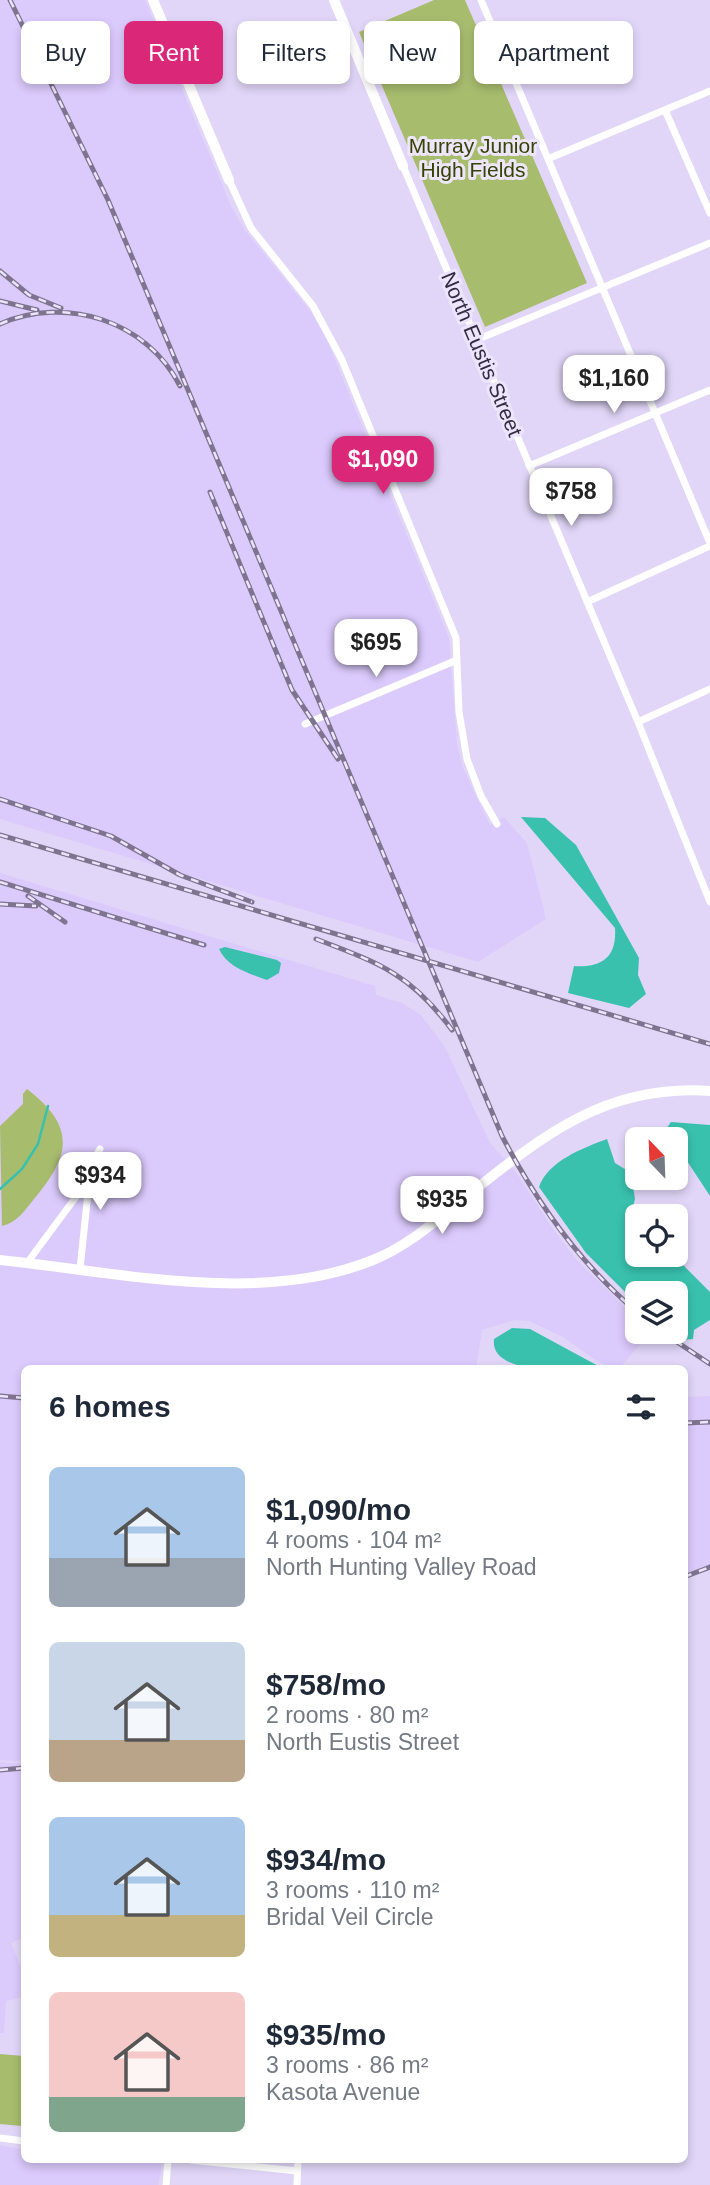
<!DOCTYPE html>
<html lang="en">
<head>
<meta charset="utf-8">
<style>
  body { margin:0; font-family:Arial,sans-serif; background:#f6f6f7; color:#1f2937; height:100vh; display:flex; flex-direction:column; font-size:26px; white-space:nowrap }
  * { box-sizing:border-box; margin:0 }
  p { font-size:23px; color:#747a83 }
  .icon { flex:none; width:38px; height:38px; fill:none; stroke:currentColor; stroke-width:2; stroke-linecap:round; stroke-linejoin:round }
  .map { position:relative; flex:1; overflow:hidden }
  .details { position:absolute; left:21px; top:1365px; width:667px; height:798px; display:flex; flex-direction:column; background:#fff; border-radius:10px; box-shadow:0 4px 10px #0003 }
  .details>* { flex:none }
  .banner { position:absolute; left:21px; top:21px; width:668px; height:63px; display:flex; gap:14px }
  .needle { width:46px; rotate:337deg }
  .tools { position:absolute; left:625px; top:1127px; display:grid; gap:14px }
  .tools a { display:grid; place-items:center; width:63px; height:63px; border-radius:10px; background:#fff; box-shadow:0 4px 10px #0003; font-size:35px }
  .price { position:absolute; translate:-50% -60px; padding:0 16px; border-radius:14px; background:#fff; color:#222; font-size:23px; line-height:46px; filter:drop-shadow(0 2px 4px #0008) }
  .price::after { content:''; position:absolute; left:50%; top:42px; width:21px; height:16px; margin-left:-10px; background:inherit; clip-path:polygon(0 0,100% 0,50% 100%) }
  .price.active { background:#db2777; color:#fff }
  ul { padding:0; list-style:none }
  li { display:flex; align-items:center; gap:21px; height:175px; padding:0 28px }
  li span { display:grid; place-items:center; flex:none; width:196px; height:140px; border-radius:10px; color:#555 }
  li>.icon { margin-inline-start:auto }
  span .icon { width:84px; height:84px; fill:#fffc; stroke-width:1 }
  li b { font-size:30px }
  h2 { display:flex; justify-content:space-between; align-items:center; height:84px; padding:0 28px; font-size:30px }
  .pill { padding:0 24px; border-radius:10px; background:#fff; box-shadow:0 4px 10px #0003; font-size:24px; line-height:63px }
  .pill.active { background:#db2777; color:#fff }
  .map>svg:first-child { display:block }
  .built { fill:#dbcafc }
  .green { fill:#a8bc6e }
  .water { fill:#39c1ad }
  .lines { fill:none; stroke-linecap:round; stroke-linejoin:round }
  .stream { stroke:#39c1ad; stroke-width:2.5 }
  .street { stroke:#fff; stroke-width:7 }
  .secondary { stroke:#fff; stroke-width:10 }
  .rail-casing { stroke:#7e748f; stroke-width:5 }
  .rail { stroke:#ede5fc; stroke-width:2.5; stroke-dasharray:8; stroke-linecap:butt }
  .labels { text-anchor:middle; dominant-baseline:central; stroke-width:6; stroke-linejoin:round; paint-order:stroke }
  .park-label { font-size:21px; fill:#374400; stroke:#ede5fc }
  .street-label { font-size:21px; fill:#332b40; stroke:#ede5fc }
</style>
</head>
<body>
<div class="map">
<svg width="710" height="2185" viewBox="0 0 710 2185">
  <rect width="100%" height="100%" fill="#e1d6f8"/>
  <!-- built -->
  <path class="built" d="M 0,0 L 145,0 L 231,206 L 245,230 L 311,312 L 327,340 L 449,638 L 457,743 L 463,768 L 490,825 L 504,817 L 527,843 L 546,919 L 478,962 L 0,819 Z
    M 0,873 L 375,986 L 376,995 L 402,1003 L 421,1015 L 445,1047 L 490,1143 L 514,1169 L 551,1226 L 577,1260 L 637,1319 L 637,1332 L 650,1332 L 620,1368 L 611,1368 L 594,1359 L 563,1337 L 529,1321 L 515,1320 L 482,1330 L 476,1368 L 24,1368 L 24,1760 L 16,1761 L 0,1760 Z
    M 710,1396 L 710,1568 L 684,1577 L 684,1397 Z
    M 0,1762 L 24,1764 L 24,1937 L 11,1943 L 24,1975 L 24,1997 L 6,2001 L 4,2033 L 0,2033 Z
    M 0,2145 L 24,2150 L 24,2160 L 145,2160 L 161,2164 L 161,2172 L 158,2185 L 0,2185 Z"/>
  <!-- green -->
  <path class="green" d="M 434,0 L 465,0 L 587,283 L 485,327 L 359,32 Z
    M 27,1089 C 75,1126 72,1154 34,1199 C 24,1211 18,1222 2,1226 L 0,1126 L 23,1104 L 23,1094 Z
    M 0,2054 L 24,2056 L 21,2126 L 0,2124 Z"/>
  <!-- water -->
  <path class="water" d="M 521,817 L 545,818 L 576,845 L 639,958 L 638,975 L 646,994 L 629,1008 L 568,993 L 574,966 C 602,968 617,957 615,928 Z
    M 225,947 L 277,960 L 281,963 L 279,973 L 267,980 C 250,974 227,967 219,949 Z
    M 671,1122 L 710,1125 L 710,1196 L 666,1129 Z
    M 607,1139 L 615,1163 L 631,1173 L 635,1199 L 629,1222 L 637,1231 L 637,1255 L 673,1255 L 710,1292 L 710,1320 L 694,1330 L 693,1339 L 683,1340 L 671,1332 L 676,1332 L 676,1293 L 637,1293 L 637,1304 L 586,1253 L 539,1187 C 548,1161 583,1148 607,1139 Z
    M 512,1328 L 530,1329 L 602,1368 C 577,1369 489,1378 494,1339 Z"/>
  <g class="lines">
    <!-- stream -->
    <path class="stream" d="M 0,1189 L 22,1169 L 38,1144 L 48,1106"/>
    <!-- street -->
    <path class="street" d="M 481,0 L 710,543
      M 665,110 L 710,213
      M 550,158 L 710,91
      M 403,166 L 638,722 L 710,902
      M 229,180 L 251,228 L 313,306 L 342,360 L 456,638 L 459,712 L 467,759 L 481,796 L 497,824
      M 476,340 L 710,243
      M 529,466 L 710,390
      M 587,602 L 710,546
      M 638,722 L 710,689
      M 305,724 L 457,660
      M 27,1263 L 87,1182
      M 80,1269 L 91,1164 L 100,1149
      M 0,2138 L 24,2141
      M 191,2160 L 297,2171
      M 166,2185 L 168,2160
      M 297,2185 L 298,2160"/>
    <!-- secondary -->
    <path class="secondary" d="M 153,0 L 229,180
      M 334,0 L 403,166
      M 0,1260 C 117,1272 261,1306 373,1260 C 403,1248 427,1228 452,1208 C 533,1144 599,1083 710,1091"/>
    <!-- rail casing -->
    <g class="rail-casing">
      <path id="rail" d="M 10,0 L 108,200 L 502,1136 C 537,1203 579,1263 637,1312
        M 0,271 L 29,295 L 61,308
        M 0,301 L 37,310
        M 0,324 C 66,295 147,321 180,386
        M 210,492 L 292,690 L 338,759
        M 0,799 L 111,836 L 180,875 L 252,902
        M 0,835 L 710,1044
        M 0,882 L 204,945
        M 28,896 L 65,922
        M 0,904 L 36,906
        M 316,939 C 379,963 411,974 452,1030
        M 662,1332 L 710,1364
        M 0,1396 L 24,1398
        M 684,1423 L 710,1422
        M 684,1577 L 710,1567
        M 0,1770 L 24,1768"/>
    </g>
    <!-- rail -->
    <use href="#rail" class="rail"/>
  </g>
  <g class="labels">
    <!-- park labels -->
    <g class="park-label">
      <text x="473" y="145">Murray Junior<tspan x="473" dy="24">High Fields</tspan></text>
    </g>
    <!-- street labels -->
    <g class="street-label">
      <text transform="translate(482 354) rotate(67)">North Eustis Street</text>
    </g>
  </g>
</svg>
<div class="tools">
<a><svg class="needle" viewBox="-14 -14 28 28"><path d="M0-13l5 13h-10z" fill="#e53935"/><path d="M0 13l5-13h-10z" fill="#747a83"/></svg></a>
<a><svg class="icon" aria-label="locate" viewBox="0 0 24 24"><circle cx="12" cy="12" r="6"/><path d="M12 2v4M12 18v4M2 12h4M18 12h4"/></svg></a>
<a><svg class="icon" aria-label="layers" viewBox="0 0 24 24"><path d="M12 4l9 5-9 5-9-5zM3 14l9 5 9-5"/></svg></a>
</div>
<b class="price" style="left:614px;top:415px">$1,160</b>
<b class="price active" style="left:383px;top:496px">$1,090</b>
<b class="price" style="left:571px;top:528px">$758</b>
<b class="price" style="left:376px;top:679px">$695</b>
<b class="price" style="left:100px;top:1212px">$934</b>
<b class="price" style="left:442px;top:1236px">$935</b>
<div class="banner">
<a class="pill">Buy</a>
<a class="pill active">Rent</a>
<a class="pill">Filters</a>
<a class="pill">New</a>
<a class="pill">Apartment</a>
</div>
<section class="details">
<h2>6 homes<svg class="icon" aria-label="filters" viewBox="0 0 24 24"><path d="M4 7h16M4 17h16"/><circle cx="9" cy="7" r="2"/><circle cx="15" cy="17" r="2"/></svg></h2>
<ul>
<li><span style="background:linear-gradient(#a9c7e8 65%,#9aa5b1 0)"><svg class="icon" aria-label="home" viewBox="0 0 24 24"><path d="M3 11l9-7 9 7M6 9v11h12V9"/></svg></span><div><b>$1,090/mo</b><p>4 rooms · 104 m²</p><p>North Hunting Valley Road</p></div></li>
<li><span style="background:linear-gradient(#c9d6e8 70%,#b9a48a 0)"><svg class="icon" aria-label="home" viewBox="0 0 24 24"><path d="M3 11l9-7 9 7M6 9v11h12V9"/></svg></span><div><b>$758/mo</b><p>2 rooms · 80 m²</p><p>North Eustis Street</p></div></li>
<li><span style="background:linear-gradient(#a9c7e8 70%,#c2b280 0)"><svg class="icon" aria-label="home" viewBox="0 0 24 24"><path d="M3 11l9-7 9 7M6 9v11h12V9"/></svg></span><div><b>$934/mo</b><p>3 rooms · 110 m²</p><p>Bridal Veil Circle</p></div></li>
<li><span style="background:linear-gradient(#f6c9c9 75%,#7fa58c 0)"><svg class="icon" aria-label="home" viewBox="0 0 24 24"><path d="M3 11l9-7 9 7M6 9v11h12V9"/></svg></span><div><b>$935/mo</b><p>3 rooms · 86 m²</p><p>Kasota Avenue</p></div></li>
</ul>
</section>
</div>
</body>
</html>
